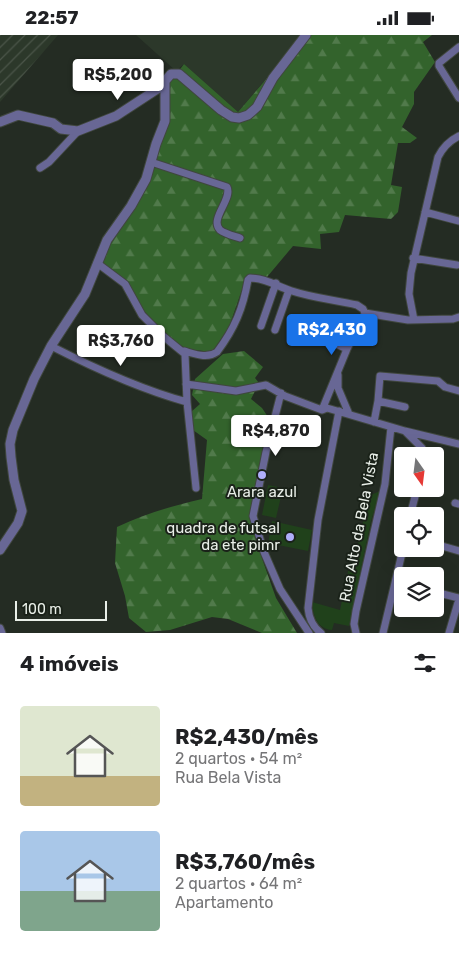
<!DOCTYPE html>
<html lang="pt">
<head>
<meta charset="utf-8">
<style>
  body { margin:0; font-family:Rubik,sans-serif; background:#f2f2f2; color:#202124; height:100vh; display:flex; flex-direction:column; font-size:19px; white-space:nowrap }
  * { box-sizing:border-box; margin:0 }
  p { font-size:16px; color:#757577 }
  .icon { flex:none; width:28px; height:28px; fill:none; stroke:currentColor; stroke-width:2; stroke-linecap:round; stroke-linejoin:round }
  .map { position:relative; height:598px; overflow:hidden }
  .details { display:flex; flex-direction:column; background:#fff; flex:1 }
  .details>* { flex:none }
  .needle { width:32px; rotate:166deg }
  .fabs { position:absolute; left:394px; top:412px; display:grid; gap:10px }
  .fabs a { display:grid; place-items:center; width:50px; height:50px; border-radius:5px; background:#fff; box-shadow:0 5px 20px #0002; font-size:25px }
  .scale { position:absolute; left:15px; bottom:12px; width:92px; box-sizing:border-box; padding-left:5px; border:2px solid #e9efe8; border-top:0; font-size:14px; line-height:18px; white-space:nowrap; color:#e9efe8; -webkit-text-stroke:4px #1a2219; paint-order:stroke }
  .price { position:absolute; translate:-50% -42px; padding:0 11px; border-radius:5px; background:#fff; color:#222; font-size:16px; line-height:32px; filter:drop-shadow(0 1px 2px #0008) }
  .price::after { content:''; position:absolute; left:50%; top:30px; width:15px; height:11px; margin-left:-8px; background:inherit; clip-path:polygon(0 0,100% 0,50% 100%) }
  .price.current { background:#1a73e8; color:#fff }
  ul { padding:0; list-style:none }
  li { display:flex; align-items:center; gap:15px; height:125px; padding:0 20px }
  li span { display:grid; place-items:center; flex:none; width:140px; height:100px; border-radius:5px; color:#555 }
  li>.icon { margin-inline-start:auto }
  span .icon { width:60px; height:60px; fill:#fffc; stroke-width:1 }
  li b { font-size:21px }
  h2 { display:flex; justify-content:space-between; align-items:center; height:60px; padding:0 20px; font-size:21px }
  .status { display:flex; justify-content:space-between; align-items:center; height:35px; padding:0 25px; background:#fff; direction:ltr }
  .status svg { height:14px; fill:currentColor }
  .map>svg:first-child { display:block }
  .built { fill:#2c382a }
  .industrial { fill:url(#industrial-furrows) }
  .grass { fill:#20411b }
  .forest { fill:url(#forest-firs) }
  .lines { fill:none; stroke-linecap:round; stroke-linejoin:round }
  .minor-casing { stroke:#40473f; stroke-width:9 }
  .tertiary-casing { stroke:#40473f; stroke-width:11 }
  .minor { stroke:#686795; stroke-width:7 }
  .tertiary { stroke:#686795; stroke-width:9 }
  .poi-dot { fill:#afaefa; stroke:#1a2219; stroke-width:2 }
  .labels { text-anchor:middle; dominant-baseline:central; stroke-width:4; stroke-linejoin:round; paint-order:stroke }
  .poi-label { font-size:15px; fill:#e9efe8; stroke:#1a2219 }
  .street-label { font-size:15px; fill:#e9efe8; stroke:#1a2219 }
</style>
</head>
<body>
<div class="status"><b>22:57</b><svg viewBox="0 0 49 12"><path d="M0 12V9h3v3zM5 12V6h3v6zM10 12V3h3v9zM15 12V0h3v12zM26 1h20v11H26zM47 4h2v5h-2z"/></svg></div>
<div class="map">
<svg width="459" height="598" viewBox="0 0 459 598">
  <defs>
    <pattern id="industrial-furrows" width="10" height="10" patternUnits="userSpaceOnUse" patternTransform="scale(1.25)"><rect width="10" height="10" fill="#2c382a"/><path d="M-1 1l2-2M0 10L10 0M9 11l2-2" fill="none" stroke="#4b5549"/></pattern>
    <pattern id="forest-firs" width="22" height="20" patternUnits="userSpaceOnUse" patternTransform="scale(1.25)"><rect width="22" height="20" fill="#33632c"/><path d="M5 1l3.5 6h-7zM16 11l3.5 6h-7z" fill="#517a4b"/></pattern>
  </defs>
  <rect width="100%" height="100%" fill="#242c23"/>
  <!-- built -->
  <path class="built" d="M 136,0 L 303,0 L 238,77 L 184,29 L 176,36 Z"/>
  <!-- industrial -->
  <path class="industrial" d="M 0,0 L 58,0 L 0,67 Z"/>
  <!-- grass -->
  <path class="grass" d="M 268,450 L 283,453 L 276,483 L 262,480 Z
    M 380,456 L 371,486 L 349,591 L 334,588 L 332,595 C 317,594 313,580 312,567 L 340,575 L 351,522 L 355,521 L 364,483 L 371,460 Z
    M 272,486 L 312,495 L 308,516 L 268,508 Z"/>
  <!-- forest -->
  <path class="forest" d="M 304,0 L 432,0 L 423,7 L 435,27 L 414,57 L 414,69 L 402,92 L 417,103 L 410,108 L 398,108 L 391,150 L 402,152 L 398,177 L 391,184 L 345,180 L 339,197 L 320,199 L 321,214 L 293,211 L 267,242 L 246,243 L 229,292 L 212,317 L 186,314 L 167,300 L 142,274 L 127,246 L 100,230 L 111,204 L 127,181 L 164,89 L 165,47 L 172,45 L 184,29 L 238,77 Z
    M 244,316 L 263,332 L 255,343 L 259,348 L 251,364 L 262,373 L 268,382 L 251,481 L 259,515 L 276,563 L 297,598 L 262,598 L 228,584 L 212,582 L 170,595 L 146,597 L 129,583 L 125,561 L 115,528 L 117,492 C 144,479 172,471 202,464 L 207,405 L 193,395 L 191,377 L 200,369 L 192,360 L 195,344 L 223,319 Z"/>
  <g class="lines">
    <!-- minor casing -->
    <g class="minor-casing">
      <path id="minor" d="M 459,12 L 439,28 L 439,31 L 459,63
        M 151,127 L 227,152 C 233,164 209,184 220,195 C 225,199 234,201 240,203
        M 40,133 L 49,127 L 78,96
        M 425,177 L 459,186
        M 413,223 L 457,230
        M 97,228 L 125,249 L 142,280 L 163,301 L 185,319 L 187,367 L 196,453
        M 414,285 L 409,259 L 411,238 L 438,122 C 443,112 449,106 459,101
        M 261,291 L 276,248
        M 275,295 L 289,255
        M 311,297 L 347,314
        M 51,311 C 94,333 139,354 187,367
        M 184,316 C 195,319 207,324 217,317 C 235,293 243,273 248,245 L 250,243 C 266,243 278,252 292,256 C 313,263 336,265 357,270 L 363,274 L 365,278 L 408,285 L 453,284 L 459,282
        M 338,340 L 338,353 L 349,379
        M 186,349 L 236,356 L 266,350 L 285,361 L 322,375 L 327,373 L 405,396 L 459,409
        M 281,358 L 266,417 L 253,481 L 264,517 L 280,554 L 309,598
        M 378,366 L 380,341 L 438,346 L 445,352 L 459,356
        M 322,375 L 347,314 L 365,278
        M 374,387 L 378,366 L 405,372
        M 406,397 L 422,413 L 424,421
        M 455,468 L 459,469
        M 410,481 L 417,454
        M 435,509 L 459,516
        M 435,557 L 459,563
        M 0,593 L 2,598
        M 321,598 C 313,592 309,584 308,573 L 318,485 L 339,376
        M 356,598 L 354,589 L 356,576 L 385,449 L 391,392
        M 383,598 L 403,514
        M 449,598 L 459,564"/>
    </g>
    <!-- tertiary casing -->
    <g class="tertiary-casing">
      <path id="tertiary" d="M 0,87 L 18,80 L 53,88 L 61,94 L 78,96 L 116,81 L 165,49
        M 0,515 L 18,488 L 22,476 L 14,445 L 11,422 L 10,409 L 13,395 L 34,344 L 51,311 L 85,259 L 107,205 L 131,171 L 146,144 L 156,109 L 165,86 L 165,46 L 171,39 L 179,39 L 221,75 L 232,82 L 239,83 L 248,80 L 257,72 L 273,43 L 306,0"/>
    </g>
    <!-- minor -->
    <use href="#minor" class="minor"/>
    <!-- tertiary -->
    <use href="#tertiary" class="tertiary"/>
  </g>
  <!-- markers -->
  <g class="poi-dot">
    <circle cx="262" cy="440" r="5"/>
    <circle cx="290" cy="502" r="5"/>
  </g>
  <g class="labels">
    <!-- poi labels -->
    <g class="poi-label">
      <text x="262" y="457">Arara azul</text>
      <text x="280" y="493" text-anchor="end">quadra de futsal<tspan x="280" dy="17">da ete pimr</tspan></text>
    </g>
    <!-- street labels -->
    <g class="street-label">
      <text transform="translate(359 492) rotate(-79)">Rua Alto da Bela Vista</text>
    </g>
  </g>
</svg>
<div class="fabs">
<a><svg class="needle" viewBox="-14 -14 28 28"><path d="M0-13l5 13h-10z" fill="#e53935"/><path d="M0 13l5-13h-10z" fill="#757577"/></svg></a>
<a><svg class="icon" aria-label="locate" viewBox="0 0 24 24"><circle cx="12" cy="12" r="6"/><path d="M12 2v4M12 18v4M2 12h4M18 12h4"/></svg></a>
<a><svg class="icon" aria-label="layers" viewBox="0 0 24 24"><path d="M12 4l9 5-9 5-9-5zM3 14l9 5 9-5"/></svg></a>
</div>
<div class="scale">100 m</div>
<b class="price" style="left:118px;top:66px">R$5,200</b>
<b class="price current" style="left:332px;top:321px">R$2,430</b>
<b class="price" style="left:121px;top:332px">R$3,760</b>
<b class="price" style="left:276px;top:422px">R$4,870</b>
</div>
<section class="details">
<h2>4 imóveis<svg class="icon" aria-label="filters" viewBox="0 0 24 24"><path d="M4 7h16M4 17h16"/><circle cx="9" cy="7" r="2"/><circle cx="15" cy="17" r="2"/></svg></h2>
<ul>
<li><span style="background:linear-gradient(#dfe7d0 70%,#c2b280 0)"><svg class="icon" aria-label="home" viewBox="0 0 24 24"><path d="M3 11l9-7 9 7M6 9v11h12V9"/></svg></span><div><b>R$2,430/mês</b><p>2 quartos · 54 m²</p><p>Rua Bela Vista</p></div></li>
<li><span style="background:linear-gradient(#a9c7e8 60%,#7fa58c 0)"><svg class="icon" aria-label="home" viewBox="0 0 24 24"><path d="M3 11l9-7 9 7M6 9v11h12V9"/></svg></span><div><b>R$3,760/mês</b><p>2 quartos · 64 m²</p><p>Apartamento</p></div></li>
</ul>
</section>
</body>
</html>
